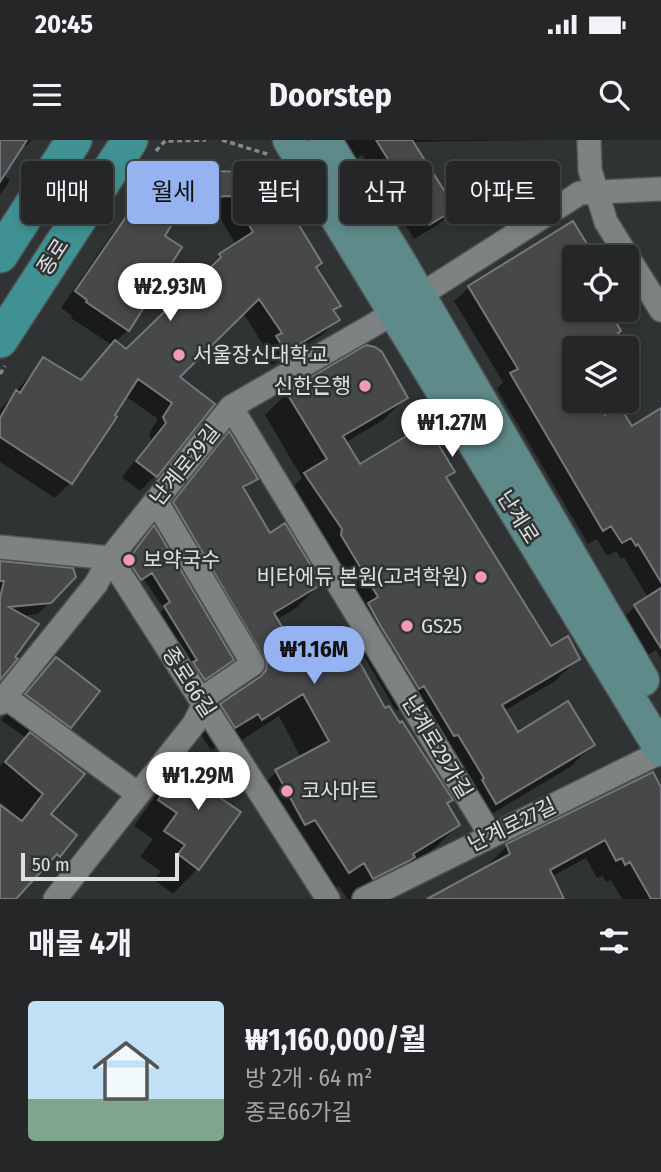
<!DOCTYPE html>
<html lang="ko">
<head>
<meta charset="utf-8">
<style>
  body { margin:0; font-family:"Fira Sans Condensed","Noto Sans KR",sans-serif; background:#303233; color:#f1f3f6; height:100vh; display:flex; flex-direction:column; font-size:26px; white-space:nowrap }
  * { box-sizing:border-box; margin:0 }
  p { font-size:23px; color:#a3a5a7 }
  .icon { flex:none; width:38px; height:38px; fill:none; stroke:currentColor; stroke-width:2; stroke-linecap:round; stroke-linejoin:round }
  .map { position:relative; height:759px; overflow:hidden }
  .sheet { display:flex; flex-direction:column; background:#242627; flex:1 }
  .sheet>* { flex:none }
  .top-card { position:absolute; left:21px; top:21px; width:620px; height:63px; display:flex; gap:14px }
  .tools { position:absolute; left:562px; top:105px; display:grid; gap:14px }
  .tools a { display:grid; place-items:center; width:77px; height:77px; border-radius:7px; background:#242627; box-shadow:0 4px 10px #0003,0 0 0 2px #414344; font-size:35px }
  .scale { position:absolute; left:21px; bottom:18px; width:158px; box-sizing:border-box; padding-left:7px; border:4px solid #dee0e0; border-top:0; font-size:19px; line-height:24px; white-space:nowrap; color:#dee0e0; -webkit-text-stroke:5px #303334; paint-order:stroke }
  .price { position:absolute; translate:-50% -60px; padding:0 16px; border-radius:24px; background:#fff; color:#222; font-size:23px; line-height:46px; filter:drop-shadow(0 2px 4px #0008) }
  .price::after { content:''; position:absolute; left:50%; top:42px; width:21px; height:16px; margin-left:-10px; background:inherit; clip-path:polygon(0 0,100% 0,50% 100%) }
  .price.selected { background:#95b2f1; color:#111 }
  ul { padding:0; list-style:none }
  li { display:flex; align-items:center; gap:21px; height:175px; padding:0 28px }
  li span { display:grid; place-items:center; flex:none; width:196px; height:140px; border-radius:7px; color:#555 }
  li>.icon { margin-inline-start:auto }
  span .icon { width:84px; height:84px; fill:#fffc; stroke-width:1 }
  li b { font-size:30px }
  h2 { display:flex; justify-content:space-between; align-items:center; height:84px; padding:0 28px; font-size:30px }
  .pill { padding:0 24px; border-radius:7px; background:#242627; box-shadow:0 4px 10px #0003,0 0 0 2px #414344; font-size:24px; line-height:63px }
  .pill.selected { background:#95b2f1; color:#111 }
  .status { display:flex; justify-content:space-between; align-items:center; height:49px; padding:0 35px; background:#242627; direction:ltr }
  .status svg { height:19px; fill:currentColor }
  header { display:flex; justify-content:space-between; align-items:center; height:91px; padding:0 28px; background:#242627; font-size:32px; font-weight:700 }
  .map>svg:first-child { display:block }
  .shadow { fill:#0007; fill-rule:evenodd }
  .building { fill:#46484a; stroke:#75777a; stroke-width:2 }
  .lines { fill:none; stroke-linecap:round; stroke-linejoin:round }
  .street-casing { stroke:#4f5253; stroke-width:26 }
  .secondary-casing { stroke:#4f5253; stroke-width:35 }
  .primary-casing { stroke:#4f5253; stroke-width:38 }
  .path { stroke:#868889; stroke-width:3.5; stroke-dasharray:5 3.5; stroke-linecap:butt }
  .street { stroke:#7e8283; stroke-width:23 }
  .secondary { stroke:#5f8a8a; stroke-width:32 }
  .primary { stroke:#409191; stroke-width:35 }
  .poi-dot { fill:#f19ab3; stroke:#303334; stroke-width:2.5 }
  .labels { text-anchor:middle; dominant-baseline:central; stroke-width:5; stroke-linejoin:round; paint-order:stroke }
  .street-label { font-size:21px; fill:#dee0e0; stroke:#303334 }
  .poi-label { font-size:21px; fill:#dee0e0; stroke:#303334; text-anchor:start }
</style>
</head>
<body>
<div class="status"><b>20:45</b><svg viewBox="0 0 49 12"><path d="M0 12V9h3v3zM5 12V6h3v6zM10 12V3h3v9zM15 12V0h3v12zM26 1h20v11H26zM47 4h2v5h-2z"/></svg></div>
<header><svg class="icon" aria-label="menu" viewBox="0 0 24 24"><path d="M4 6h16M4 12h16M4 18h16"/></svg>Doorstep<svg class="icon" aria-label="search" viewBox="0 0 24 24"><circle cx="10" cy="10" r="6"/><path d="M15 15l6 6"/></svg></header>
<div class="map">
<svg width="661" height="759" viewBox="0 0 661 759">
  <rect width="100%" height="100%" fill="#303334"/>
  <!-- shadow -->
  <path class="shadow" d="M 0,0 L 32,0 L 26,6 L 23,4 L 3,35 L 10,40 L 0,55 Z
    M 344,0 L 550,0 L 412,2 L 454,69 L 439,84 L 414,99 L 362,15 L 356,19 Z
    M 170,31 L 249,33 L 276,77 L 315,128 L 338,166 L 332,172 L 337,180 L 322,195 L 270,226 L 262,213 L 266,209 L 243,173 L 178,237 L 213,264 L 156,335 L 140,351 L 122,337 L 151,300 L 149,294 L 158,279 L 125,256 L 70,343 L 55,358 L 0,322 L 0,270 L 44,219 L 80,241 L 112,205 L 71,178 L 72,176 L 61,168 L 111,95 L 126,79 L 131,82 L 154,47 ZM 216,71 L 236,105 L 220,115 L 205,131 L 207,133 L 126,211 L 115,202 L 128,190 L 162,96 L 176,73 Z
    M 573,84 L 593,117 L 574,117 L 574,170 L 607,170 L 619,191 L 616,194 L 625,208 L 574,208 L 574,261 L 595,261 L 605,277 L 632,288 L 661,270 L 661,519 L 656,510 L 644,517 L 621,480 L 635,466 L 648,458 L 624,417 L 621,419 L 616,411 L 607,416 L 597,399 L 588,404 L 497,249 L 503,242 L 454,161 L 469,147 Z
    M 287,253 L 405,258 L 383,280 L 345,303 L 359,327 L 452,331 L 445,338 L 550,509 L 578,519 L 555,541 L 504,571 L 518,594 L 593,605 L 570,627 L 473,685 L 401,568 L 396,571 L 347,487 L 355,478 L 283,357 L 302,338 L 265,275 Z
    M 229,294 L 256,338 L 243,351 L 270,395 L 320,444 L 296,468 L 276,480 L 295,513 L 346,533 L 385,571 L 458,685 L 434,709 L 354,759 L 347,759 L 339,746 L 324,756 L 290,702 L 281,708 L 252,656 L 276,632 L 301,618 L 279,576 L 237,603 L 233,596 L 211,610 L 197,589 L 221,565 L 244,548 L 229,523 L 197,546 L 158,474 L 164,469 L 144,439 L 133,446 L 122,428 L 152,390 L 150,387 L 206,318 Z
    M 0,423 L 74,437 L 38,474 L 21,476 L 12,517 L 0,538 Z
    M 56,519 L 70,587 L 48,609 L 49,675 L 75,696 L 34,740 L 32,738 L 0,759 L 0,667 L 9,674 L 11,671 L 0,662 L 0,626 L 26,598 L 1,580 L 31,544 Z
    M 188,620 L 217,657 L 198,728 L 173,754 L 154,740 L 161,731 L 140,717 L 153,699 L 134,686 L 163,645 Z
    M 652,634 L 661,651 L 661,759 L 622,759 L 611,740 L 606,742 L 603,736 L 597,738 L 586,718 L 551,737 L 489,728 L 488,725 L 507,706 Z"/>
  <!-- building -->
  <path class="building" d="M 0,0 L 27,0 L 0,42 Z
    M 376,0 L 412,0 L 456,69 L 429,85 Z
    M 169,30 L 250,32 L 276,74 L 288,67 L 322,123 L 316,127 L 341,166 L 333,170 L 340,180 L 286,212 L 276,196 L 282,193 L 259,159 L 180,237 L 215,264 L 157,337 L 136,321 L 166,283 L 163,277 L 172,263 L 138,239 L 115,275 L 117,277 L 72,344 L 0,297 L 0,278 L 16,250 L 20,253 L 43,217 L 81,240 L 115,200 L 126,209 L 221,117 L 219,114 L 253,92 L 232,56 L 187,58 L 165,96 L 182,107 L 129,191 L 86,162 L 87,160 L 75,151 L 126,77 L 134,82 Z
    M 573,81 L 595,117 L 574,117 L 574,170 L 609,170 L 621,191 L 618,193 L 627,208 L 574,208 L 574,261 L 597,261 L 605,275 L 613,270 L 625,275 L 632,286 L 661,268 L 661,442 L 638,404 L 636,406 L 631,398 L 622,403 L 611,386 L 603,391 L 510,233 L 518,229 L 468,146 Z
    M 366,205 L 375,207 L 382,212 L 408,258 L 343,296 L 360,324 L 426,284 L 455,332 L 446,337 L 551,506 L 568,496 L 580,519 L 502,565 L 518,592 L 568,561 L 595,605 L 496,664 L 482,640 L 484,638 L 458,595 L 454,596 L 424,546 L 419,549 L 380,485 L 368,463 L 378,457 L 341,395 L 342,389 L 304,333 L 327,319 L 286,252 Z
    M 229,291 L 258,339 L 243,347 L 270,393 L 285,383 L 322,444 L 274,473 L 296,511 L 326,493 L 347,530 L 360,523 L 385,568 L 389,566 L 400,583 L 402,581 L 453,660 L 447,663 L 460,685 L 413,714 L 415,717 L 407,722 L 373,739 L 364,723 L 349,733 L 315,680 L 305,685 L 275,630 L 329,601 L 303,554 L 262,580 L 258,574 L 235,588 L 220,564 L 261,536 L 266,530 L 267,523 L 173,362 Z
    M 154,385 L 234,520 L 205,540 L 193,522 L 197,520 L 164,466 L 170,462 L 152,433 L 141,440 L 128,420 Z
    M 0,421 L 73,428 L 76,437 L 51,463 L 9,467 L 39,484 L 15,517 L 18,519 L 0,540 L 0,458 L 4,441 L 0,441 Z
    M 661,448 L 661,508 L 634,465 Z
    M 56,517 L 100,551 L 71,588 L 25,554 Z
    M 30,592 L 85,634 L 51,674 L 77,695 L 60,717 L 57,714 L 16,759 L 0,759 L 0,665 L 22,681 L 43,654 L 5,622 Z
    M 188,618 L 227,646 L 219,657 L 241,672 L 199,730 L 178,714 L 185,705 L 164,691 L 177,673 L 158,660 Z
    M 653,632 L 661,647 L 661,759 L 651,759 L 630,722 L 625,725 L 622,718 L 616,721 L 605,700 L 550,730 L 564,759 L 427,759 L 510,714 L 506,704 Z"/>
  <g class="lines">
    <!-- street casing -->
    <g class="street-casing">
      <path id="street" d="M 589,0 L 590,30 L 606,82 L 661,170
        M 231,267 L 491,696
        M 0,407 L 110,418 L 328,759
        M 5,557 L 138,654
        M 0,563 L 96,444 L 110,418 L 231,267 L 375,184 L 580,53 L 661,49
        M 55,759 L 194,584 L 209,554 L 253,524 L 156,361
        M 364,759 L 661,612"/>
    </g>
    <!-- secondary casing -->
    <g class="secondary-casing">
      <path id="secondary" d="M 289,0 L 661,610
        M 325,0 L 401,124 L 643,540"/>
    </g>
    <!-- primary casing -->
    <g class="primary-casing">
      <path id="primary" d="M 0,115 L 74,0
        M 0,200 L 130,0"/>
    </g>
    <!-- path -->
    <path class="path" d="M 222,0 L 267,14
      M 156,11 L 165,1 L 206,0
      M 0,234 L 5,226"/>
    <!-- street -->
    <use href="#street" class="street"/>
    <!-- secondary -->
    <use href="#secondary" class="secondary"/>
    <!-- primary -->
    <use href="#primary" class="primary"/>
  </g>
  <!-- markers -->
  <g class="poi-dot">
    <circle cx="179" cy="215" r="7"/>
    <circle cx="365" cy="246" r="7"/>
    <circle cx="129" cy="420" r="7"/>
    <circle cx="481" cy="437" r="7"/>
    <circle cx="407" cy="486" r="7"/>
    <circle cx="287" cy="651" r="7"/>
  </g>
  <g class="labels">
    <!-- street labels -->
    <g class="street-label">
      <text transform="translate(53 117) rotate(-57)">종로</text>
      <text transform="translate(185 325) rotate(-51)">난계로29길</text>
      <text transform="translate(518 377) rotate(58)">난계로</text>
      <text transform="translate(189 542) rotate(57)">종로66길</text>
      <text transform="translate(437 607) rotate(59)">난계로29가길</text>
      <text transform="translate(512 685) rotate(-26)">난계로27길</text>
    </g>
    <!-- poi labels -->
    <g class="poi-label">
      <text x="193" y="215">서울장신대학교</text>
      <text x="351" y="246" text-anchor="end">신한은행</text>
      <text x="143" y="420">보약국수</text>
      <text x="467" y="437" text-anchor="end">비타에듀 본원(고려학원)</text>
      <text x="421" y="486">GS25</text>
      <text x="301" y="651">코사마트</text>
    </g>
  </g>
</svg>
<div class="tools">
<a><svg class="icon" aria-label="locate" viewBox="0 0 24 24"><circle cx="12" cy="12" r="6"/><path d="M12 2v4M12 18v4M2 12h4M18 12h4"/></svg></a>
<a><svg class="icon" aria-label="layers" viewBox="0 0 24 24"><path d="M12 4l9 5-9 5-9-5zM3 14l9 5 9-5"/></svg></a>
</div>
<div class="scale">50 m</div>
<b class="price" style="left:170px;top:183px">₩2.93M</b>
<b class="price" style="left:452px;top:319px">₩1.27M</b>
<b class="price selected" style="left:314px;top:546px">₩1.16M</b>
<b class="price" style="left:198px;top:672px">₩1.29M</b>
<div class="top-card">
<a class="pill">매매</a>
<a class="pill selected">월세</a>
<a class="pill">필터</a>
<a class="pill">신규</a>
<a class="pill">아파트</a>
</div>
</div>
<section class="sheet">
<h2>매물 4개<svg class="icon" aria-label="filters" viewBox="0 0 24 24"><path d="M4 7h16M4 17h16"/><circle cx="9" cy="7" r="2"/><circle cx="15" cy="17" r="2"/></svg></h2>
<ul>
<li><span style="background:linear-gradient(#bfe0f5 70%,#7fa58c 0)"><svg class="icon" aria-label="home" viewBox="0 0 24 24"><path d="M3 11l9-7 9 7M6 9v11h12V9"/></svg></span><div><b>₩1,160,000/월</b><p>방 2개 · 64 m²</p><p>종로66가길</p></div></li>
</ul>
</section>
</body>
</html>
